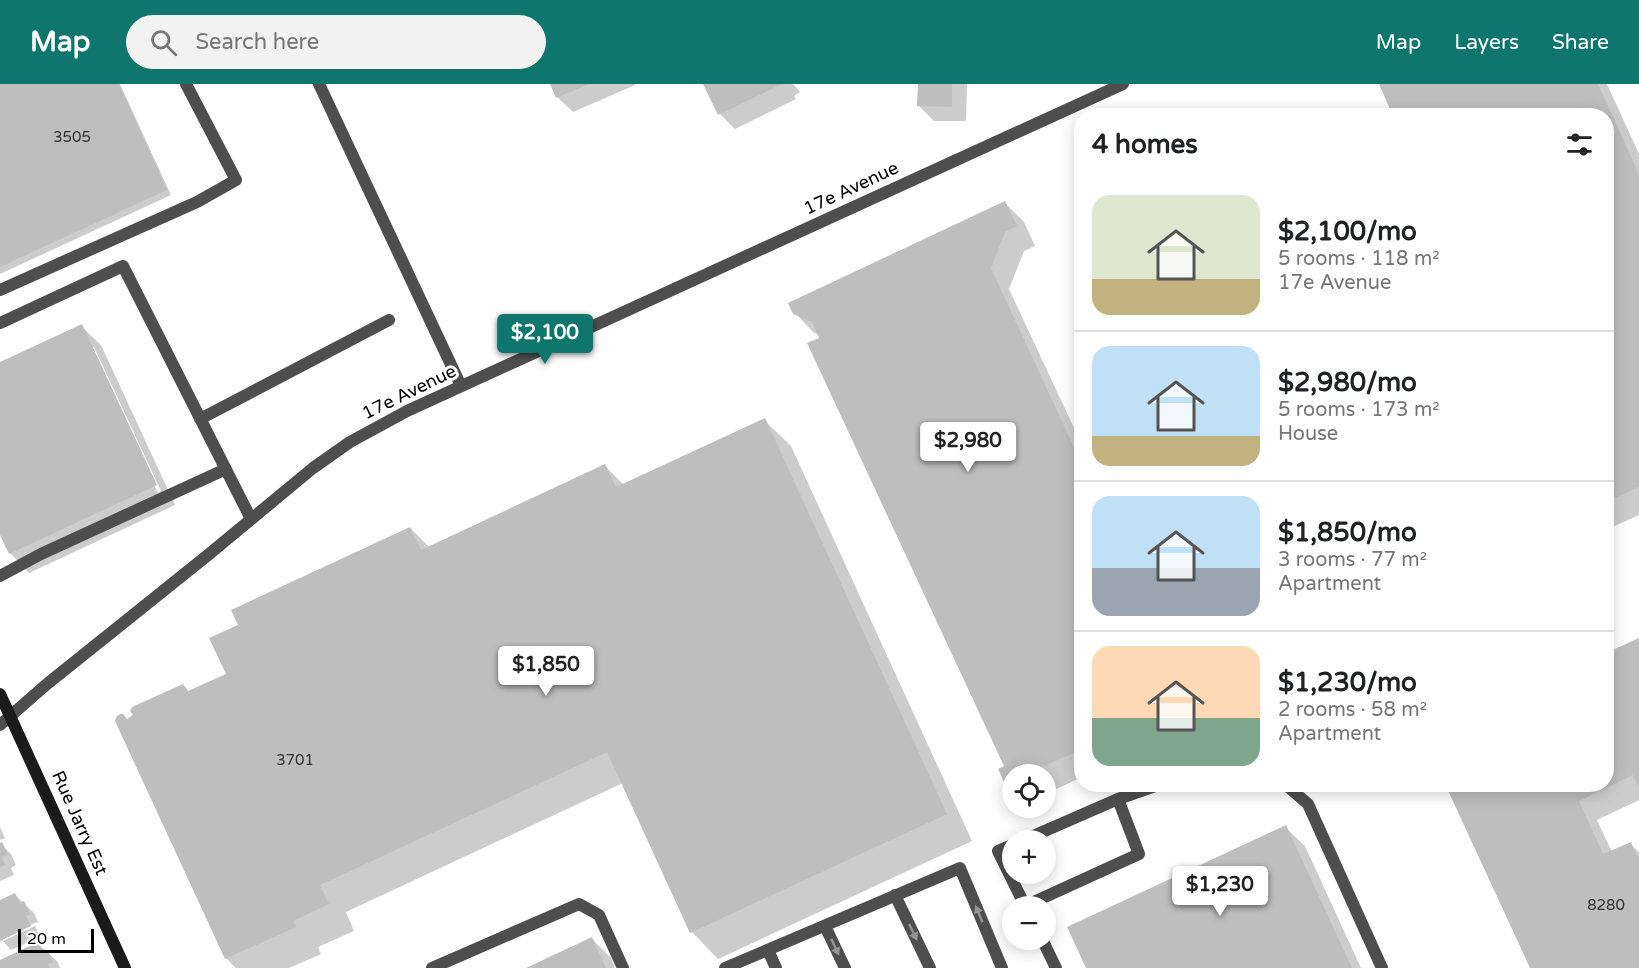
<!DOCTYPE html>
<html lang="en">
<head>
<meta charset="utf-8">
<style>
  body { margin:0; font-family:"Varela Round",sans-serif; background:#f2f2f2; color:#202124; height:100vh; display:flex; flex-direction:column; font-size:22px; white-space:nowrap }
  * { box-sizing:border-box; margin:0 }
  p { font-size:20px; color:#757577 }
  .icon { flex:none; width:33px; height:33px; fill:none; stroke:currentColor; stroke-width:2; stroke-linecap:round; stroke-linejoin:round }
  .map { position:relative; flex:1; overflow:hidden }
  .side { position:absolute; left:1074px; top:24px; width:540px; height:684px; display:flex; flex-direction:column; background:#fff; border-radius:24px; box-shadow:0 3px 15px #0003 }
  .side>* { flex:none }
  .tools { position:absolute; left:1002px; top:680px; display:grid; gap:12px }
  .tools a { display:grid; place-items:center; width:54px; height:54px; border-radius:50%; background:#fff; box-shadow:0 3px 15px #0003; font-size:30px }
  .scale { position:absolute; left:18px; bottom:15px; width:76px; box-sizing:border-box; padding-left:6px; border:3px solid #000; border-top:0; font-size:16px; line-height:21px; white-space:nowrap; color:#000; -webkit-text-stroke:4px #fff; paint-order:stroke }
  .price { position:absolute; translate:-50% -51px; padding:0 14px; border-radius:6px; background:#fff; color:#222; font-size:20px; line-height:39px; filter:drop-shadow(0 2px 3px #0008) }
  .price::after { content:''; position:absolute; left:50%; top:36px; width:18px; height:14px; margin-left:-9px; background:inherit; clip-path:polygon(0 0,100% 0,50% 100%) }
  .price.current { background:#0f766e; color:#fff }
  ul { padding:0; list-style:none }
  li { display:flex; align-items:center; gap:18px; height:150px; padding:0 18px }
  li+li { border-top:2px solid #e0e0e0 }
  li span { display:grid; place-items:center; flex:none; width:168px; height:120px; border-radius:18px; color:#555 }
  li>.icon { margin-inline-start:auto }
  span .icon { width:72px; height:72px; fill:#fffc; stroke-width:1 }
  li b { font-size:26px }
  h2 { display:flex; justify-content:space-between; align-items:center; height:72px; padding:0 18px; font-size:26px }
  header { display:flex; align-items:center; gap:36px; box-sizing:border-box; height:84px; padding:0 30px; background:#0f766e; color:#fff }
  header strong { font-size:28px }
  nav { display:flex; gap:33px; margin-inline-start:auto; font-size:21px }
  .search { width:420px; height:54px; background:#f2f2f2; display:flex; align-items:center; gap:15px; box-sizing:border-box; padding:0 21px; border-radius:33px; color:#757577; font-size:22px }
  .map>svg:first-child { display:block }
  .shadow { fill:#0003; fill-rule:evenodd }
  .building { fill:#bebebe }
  .lines { fill:none; stroke-linecap:round; stroke-linejoin:round }
  .lane { stroke:#4e4e4e; stroke-width:12 }
  .street { stroke:#4e4e4e; stroke-width:12 }
  .secondary { stroke:#1b1b1b; stroke-width:12 }
  .oneway { fill:#959595 }
  .labels { text-anchor:middle; dominant-baseline:central; stroke-width:6; stroke-linejoin:round; paint-order:stroke }
  .number-label { font-size:15px; fill:#303030 }
  .street-label { font-size:18px; fill:#000; stroke:#fff }
</style>
</head>
<body>
<header>
<strong>Map</strong>
<div class="search"><svg class="icon" aria-label="search" viewBox="0 0 24 24"><circle cx="10" cy="10" r="6"/><path d="M15 15l6 6"/></svg>Search here</div>
<nav><a>Map</a><a>Layers</a><a>Share</a></nav>
</header>
<div class="map">
<svg width="1639" height="884" viewBox="0 0 1639 884">
  <rect width="100%" height="100%" fill="#fff"/>
  <!-- shadow -->
  <path class="shadow" d="M 0,0 L 120,0 L 171,111 L 0,190 Z
    M 552,0 L 635,0 L 635,1 L 573,28 L 558,14 Z
    M 705,0 L 793,0 L 800,8 L 794,12 L 796,15 L 735,45 L 720,30 Z
    M 919,0 L 967,0 L 966,37 L 934,37 L 919,22 Z
    M 1380,0 L 1607,0 L 1639,70 L 1639,431 L 1606,446 L 1606,32 Z
    M 1005,119 L 1024,138 L 1035,162 L 1024,167 L 1009,205 L 1082,361 L 1082,693 L 1046,710 L 1046,690 L 1012,690 L 1012,706 L 1006,700 L 1000,686 L 1006,683 L 820,251 L 814,249 L 795,229 Z
    M 81,242 L 101,261 L 175,421 L 29,489 L 10,469 L 0,448 L 0,280 ZM 91,263 L 94,263 L 161,407 L 158,409 Z
    M 764,336 L 791,362 L 972,757 L 718,875 L 692,848 L 623,699 L 346,828 L 354,847 L 318,863 L 321,870 L 289,884 L 236,884 L 226,874 L 128,636 L 228,591 L 240,542 L 410,444 L 429,463 L 605,382 L 624,401 Z
    M 1639,556 L 1639,716 L 1597,736 L 1612,768 L 1630,760 L 1639,768 L 1639,884 L 1532,884 L 1446,700 L 1606,700 Z
    M 0,743 L 5,754 L 0,756 Z
    M 1285,743 L 1305,762 L 1361,884 L 1088,884 Z
    M 0,759 L 11,770 L 16,781 L 11,784 L 14,791 L 0,797 Z
    M 15,811 L 34,829 L 39,840 L 37,838 L 3,853 L 3,857 L 35,842 L 40,853 L 11,866 L 0,854 L 0,818 Z
    M 592,855 L 611,874 L 615,884 L 529,884 Z
    M 38,860 L 57,877 L 60,884 L 0,884 L 0,878 Z"/>
  <!-- building -->
  <path class="building" d="M 0,0 L 119,0 L 167,106 L 0,183 Z
    M 550,0 L 589,0 L 556,14 Z
    M 703,0 L 782,0 L 718,31 Z
    M 918,0 L 952,0 L 952,23 L 917,22 Z
    M 1379,0 L 1598,0 L 1639,90 L 1639,403 L 1606,418 L 1606,32 L 1393,32 Z
    M 1005,117 L 1017,142 L 1005,148 L 991,184 L 1082,381 L 1082,665 L 1027,690 L 1012,690 L 1012,697 L 1005,700 L 998,685 L 1004,682 L 807,259 L 819,254 L 812,238 L 793,230 L 788,219 Z
    M 82,240 L 157,401 L 9,470 L 0,451 L 0,278 Z
    M 765,334 L 947,730 L 690,849 L 607,668 L 320,801 L 329,820 L 293,837 L 296,843 L 225,875 L 115,637 L 117,632 L 120,630 L 123,630 L 127,635 L 133,631 L 130,627 L 132,623 L 183,600 L 188,607 L 226,590 L 209,554 L 238,541 L 231,526 L 410,443 L 421,466 L 605,380 L 616,403 Z
    M 1639,554 L 1639,704 L 1633,691 L 1579,717 L 1603,770 L 1631,758 L 1637,772 L 1639,772 L 1639,884 L 1530,884 L 1445,700 L 1606,700 L 1606,569 Z
    M 1286,741 L 1352,884 L 1086,884 L 1067,843 Z
    M 2,758 L 8,771 L 2,773 L 5,781 L 0,783 L 0,759 Z
    M 15,809 L 20,819 L 24,817 L 30,830 L 26,832 L 31,842 L 0,857 L 0,816 Z
    M 592,853 L 606,884 L 526,884 Z
    M 38,858 L 43,868 L 47,866 L 53,878 L 48,880 L 50,884 L 0,884 L 0,876 Z"/>
  <g class="lines">
    <!-- lane -->
    <path class="lane" d="M 319,0 L 461,302
      M 0,206 L 197,118 L 236,96 L 186,0
      M 0,239 L 123,182 L 251,435
      M 200,335 L 389,236
      M 0,492 L 41,470 L 226,385
      M 1285,700 L 1308,720 L 1382,884
      M 1024,756 L 1118,715 L 1161,700
      M 1012,761 L 998,767 L 1025,822
      M 895,811 L 930,884
      M 1025,822 L 1139,770 L 1118,715
      M 825,842 L 845,884
      M 1042,855 L 1056,884
      M 768,866 L 776,884
      M 432,884 L 579,820 L 599,831 L 623,884
      M 725,884 L 960,784 L 1002,884"/>
    <!-- street -->
    <path class="street" d="M 0,641 L 47,600 L 208,471 L 313,384 L 350,358 L 407,327 L 1123,0"/>
    <!-- secondary -->
    <path class="secondary" d="M 0,610 L 125,884"/>
  </g>
  <!-- one-way arrows -->
  <defs><path id="oneway-solid" d="M-6-.8H1V-3.2L6.5 0L1 3.2V.8H-6Z" transform="scale(1.5)"/></defs>
  <g class="oneway">
    <use href="#oneway-solid" transform="translate(979 830) rotate(-113)"/>
    <use href="#oneway-solid" transform="translate(913 848) rotate(64)"/>
    <use href="#oneway-solid" transform="translate(835 863) rotate(65)"/>
  </g>
  <g class="labels">
    <!-- number labels -->
    <g class="number-label">
      <text x="72" y="53">3505</text>
      <text x="295" y="676">3701</text>
      <text x="1606" y="821">8280</text>
    </g>
    <!-- street labels -->
    <g class="street-label">
      <text transform="translate(851 104) rotate(-25)">17e Avenue</text>
      <text transform="translate(409 308) rotate(-26)">17e Avenue</text>
      <text transform="translate(80 739) rotate(66)">Rue Jarry Est</text>
    </g>
  </g>
</svg>
<div class="tools">
<a><svg class="icon" aria-label="locate" viewBox="0 0 24 24"><circle cx="12" cy="12" r="6"/><path d="M12 2v4M12 18v4M2 12h4M18 12h4"/></svg></a>
<a>+</a>
<a>−</a>
</div>
<div class="scale">20 m</div>
<b class="price current" style="left:545px;top:281px">$2,100</b>
<b class="price" style="left:968px;top:389px">$2,980</b>
<b class="price" style="left:546px;top:613px">$1,850</b>
<b class="price" style="left:1220px;top:833px">$1,230</b>
<section class="side">
<h2>4 homes<svg class="icon" aria-label="filters" viewBox="0 0 24 24"><path d="M4 7h16M4 17h16"/><circle cx="9" cy="7" r="2"/><circle cx="15" cy="17" r="2"/></svg></h2>
<ul>
<li><span style="background:linear-gradient(#dfe7d0 70%,#c2b280 0)"><svg class="icon" aria-label="home" viewBox="0 0 24 24"><path d="M3 11l9-7 9 7M6 9v11h12V9"/></svg></span><div><b>$2,100/mo</b><p>5 rooms · 118 m²</p><p>17e Avenue</p></div></li>
<li><span style="background:linear-gradient(#bfe0f5 75%,#c2b280 0)"><svg class="icon" aria-label="home" viewBox="0 0 24 24"><path d="M3 11l9-7 9 7M6 9v11h12V9"/></svg></span><div><b>$2,980/mo</b><p>5 rooms · 173 m²</p><p>House</p></div></li>
<li><span style="background:linear-gradient(#bfe0f5 60%,#9aa5b1 0)"><svg class="icon" aria-label="home" viewBox="0 0 24 24"><path d="M3 11l9-7 9 7M6 9v11h12V9"/></svg></span><div><b>$1,850/mo</b><p>3 rooms · 77 m²</p><p>Apartment</p></div></li>
<li><span style="background:linear-gradient(#ffd9b3 60%,#7fa58c 0)"><svg class="icon" aria-label="home" viewBox="0 0 24 24"><path d="M3 11l9-7 9 7M6 9v11h12V9"/></svg></span><div><b>$1,230/mo</b><p>2 rooms · 58 m²</p><p>Apartment</p></div></li>
</ul>
</section>
</div>
</body>
</html>
